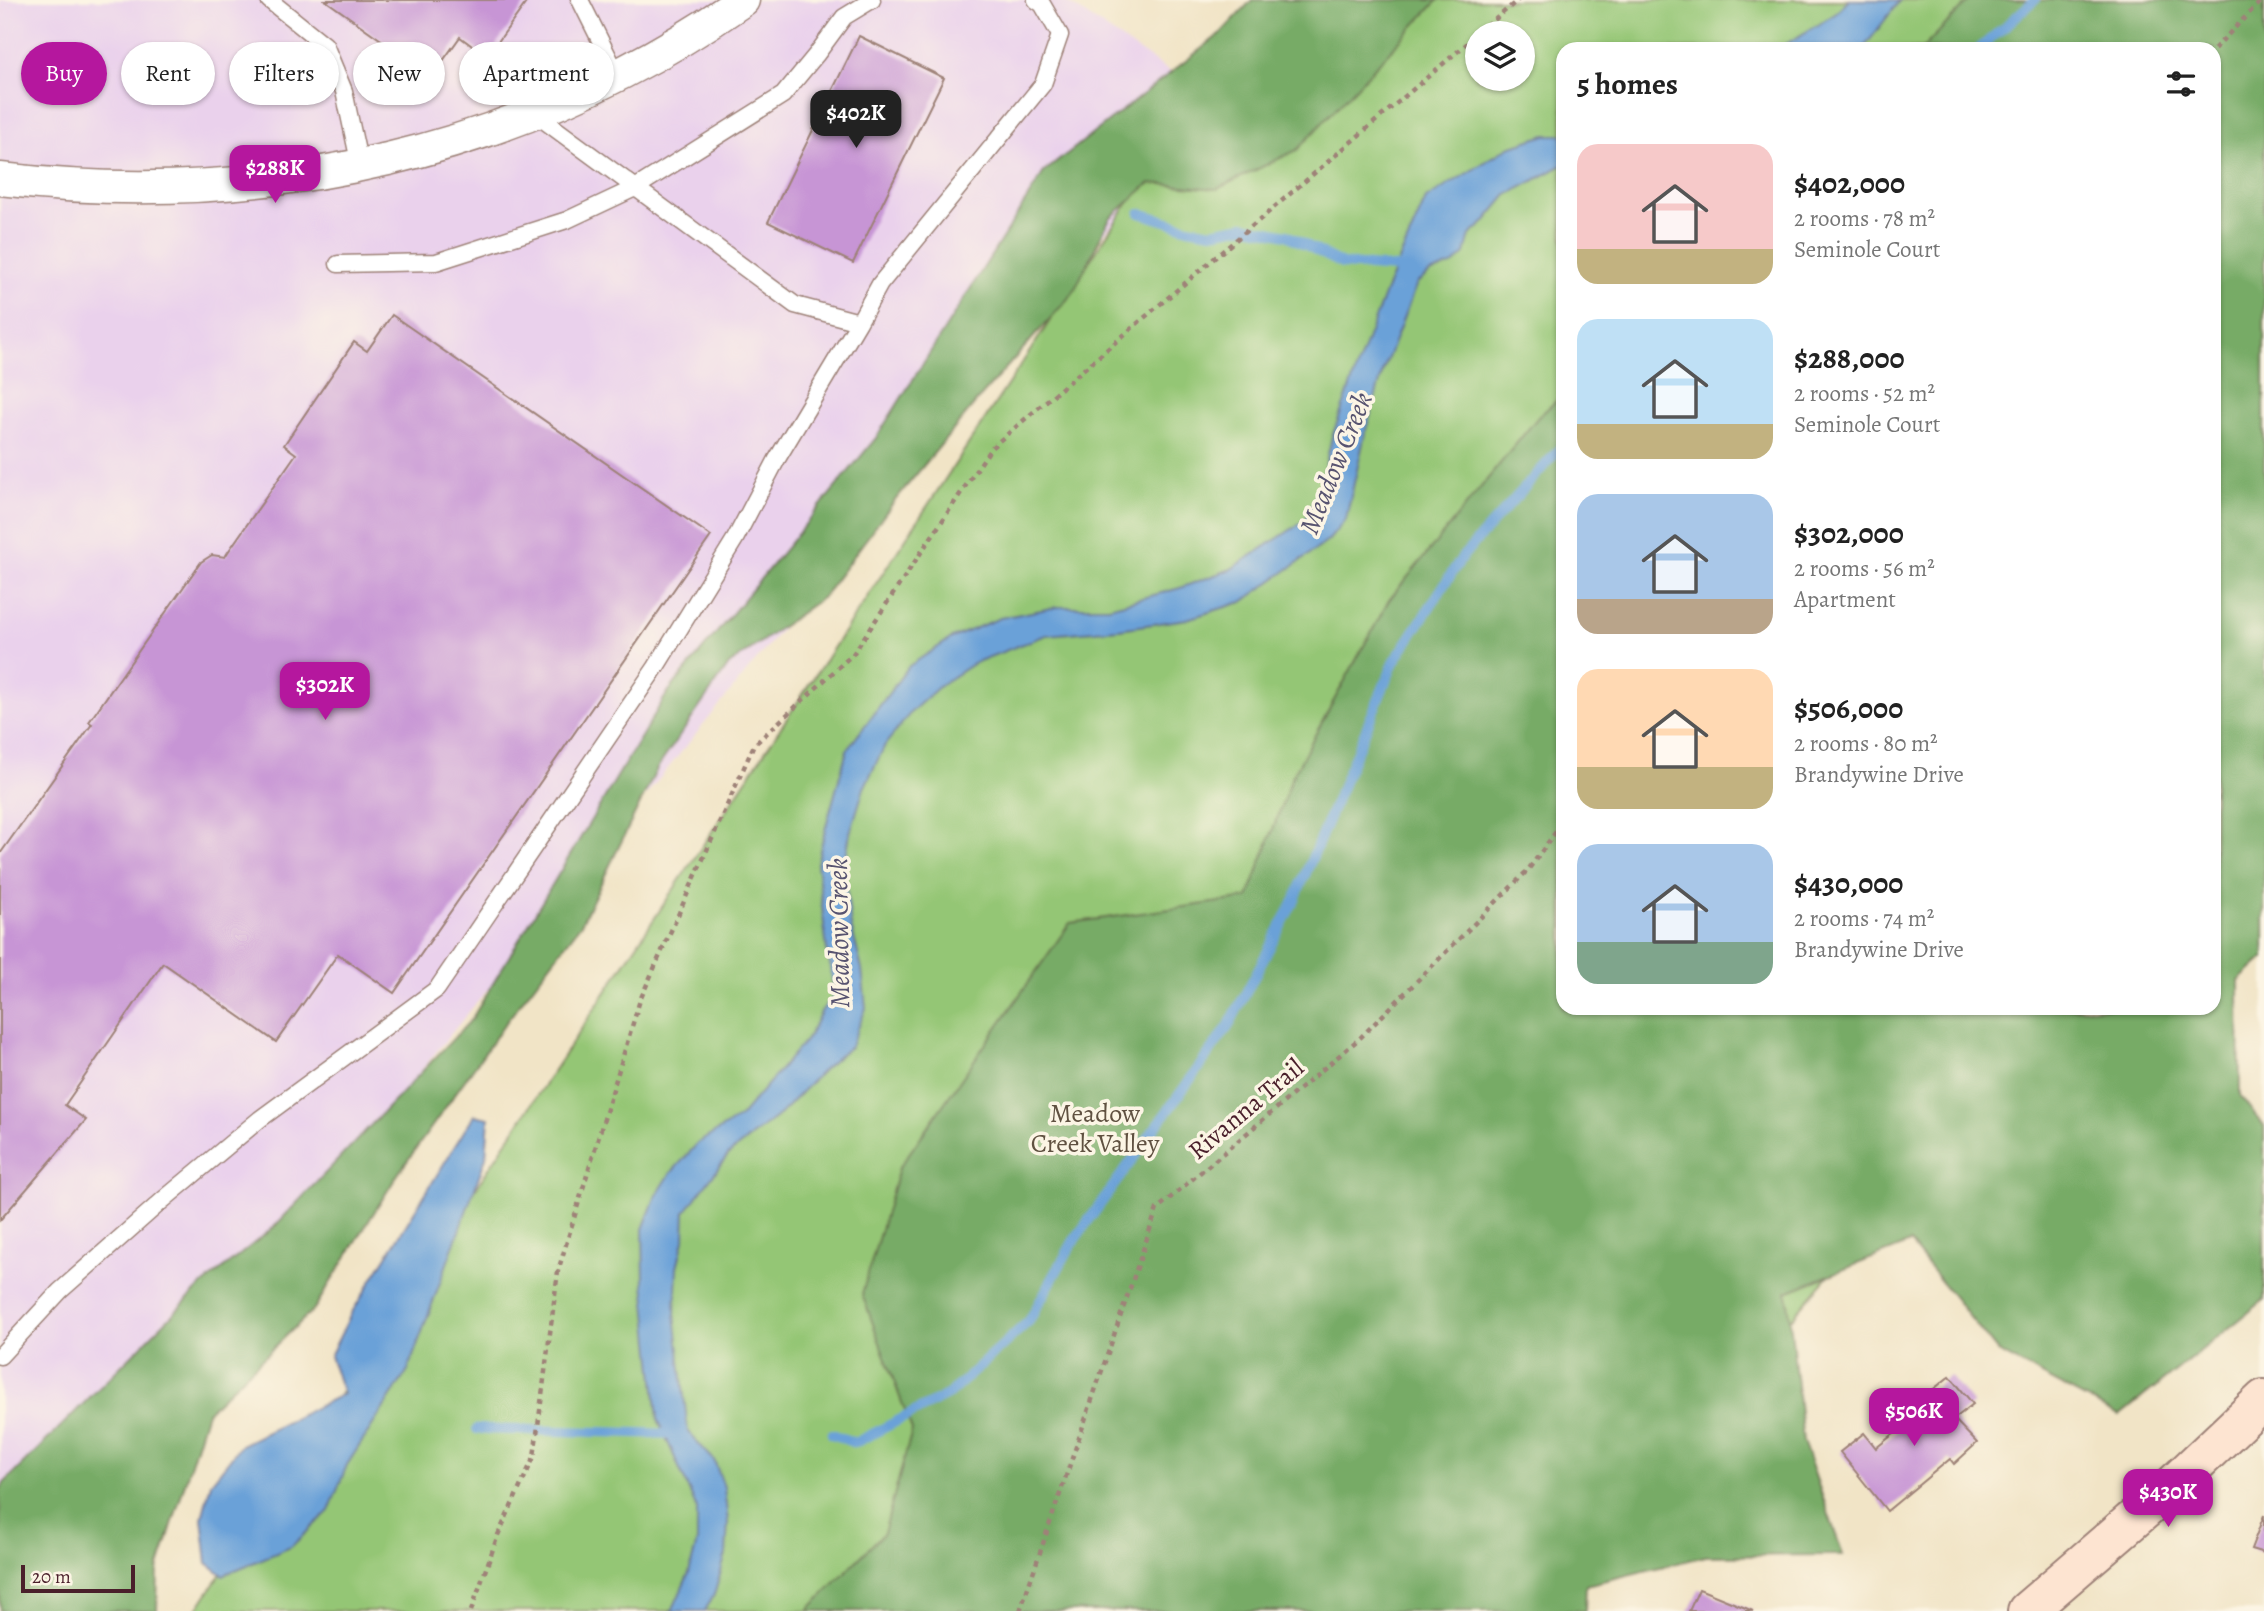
<!DOCTYPE html>
<html lang="en">
<head>
<meta charset="utf-8">
<style>
  body { margin:0; font-family:Alegreya,serif; background:#f6f6f6; color:#222; height:100vh; display:flex; flex-direction:column; font-size:26px; white-space:nowrap }
  * { box-sizing:border-box; margin:0 }
  p { font-size:23px; color:#767676 }
  .icon { flex:none; width:38px; height:38px; fill:none; stroke:currentColor; stroke-width:2; stroke-linecap:round; stroke-linejoin:round }
  .map { position:relative; flex:1; overflow:hidden }
  .panel { position:absolute; left:1556px; top:42px; width:665px; height:973px; display:flex; flex-direction:column; background:#fff; border-radius:21px; box-shadow:0 2px 5px #0004 }
  .panel>* { flex:none }
  .top-card { position:absolute; left:21px; top:42px; width:665px; height:63px; display:flex; gap:14px }
  .controls { position:absolute; left:1465px; top:21px; display:grid; gap:14px }
  .controls a { display:grid; place-items:center; width:70px; height:70px; border-radius:50%; background:#fff; box-shadow:0 2px 5px #0004; font-size:35px }
  .scale { position:absolute; left:21px; bottom:18px; width:114px; box-sizing:border-box; padding-left:7px; border:4px solid #4a1f2b; border-top:0; font-size:19px; line-height:24px; white-space:nowrap; color:#4a1f2b; -webkit-text-stroke:5px #fcf5e5; paint-order:stroke }
  .price { position:absolute; translate:-50% -60px; padding:0 16px; border-radius:14px; background:#b5179e; color:#fff; font-size:23px; line-height:46px; filter:drop-shadow(0 2px 4px #0008) }
  .price::after { content:''; position:absolute; left:50%; top:42px; width:21px; height:16px; margin-left:-10px; background:inherit; clip-path:polygon(0 0,100% 0,50% 100%) }
  .price.selected { background:#222; color:#fff }
  ul { padding:0; list-style:none }
  li { display:flex; align-items:center; gap:21px; height:175px; padding:0 21px }
  li span { display:grid; place-items:center; flex:none; width:196px; height:140px; border-radius:21px; color:#555 }
  li>.icon { margin-inline-start:auto }
  span .icon { width:84px; height:84px; fill:#fffc; stroke-width:1 }
  li b { font-size:30px }
  h2 { display:flex; justify-content:space-between; align-items:center; height:84px; padding:0 21px; font-size:30px }
  .chip { padding:0 24px; border-radius:32px; background:#fff; box-shadow:0 2px 5px #0004; font-size:24px; line-height:63px }
  .chip.selected { background:#b5179e; color:#fff }
  .map>svg:first-child { display:block }
  .built { fill:#ead1ec }
  .green { fill:#94c675; stroke:#6f7250; stroke-width:2; fill-rule:evenodd }
  .forest { fill:#77ab66; stroke:#606548; stroke-width:2 }
  .water { fill:#6ba1d8; stroke:#5a6082; stroke-width:2 }
  .lines { fill:none; stroke-linecap:round; stroke-linejoin:round }
  .stream { stroke:#6ba1d8; stroke-width:10 }
  .building { fill:#c795d5 }
  .lane-casing { stroke:#9e8278; stroke-width:19 }
  .street-casing { stroke:#9e8278; stroke-width:35 }
  .secondary-casing { stroke:#9e8278; stroke-width:42 }
  .path { stroke:#9e8278; stroke-width:4.5; stroke-dasharray:5 5; stroke-linecap:butt }
  .lane { stroke:#fff; stroke-width:16 }
  .street { stroke:#fff; stroke-width:32 }
  .secondary { stroke:#fde4d1; stroke-width:38 }
  .labels { text-anchor:middle; dominant-baseline:central; stroke-width:7; stroke-linejoin:round; paint-order:stroke }
  .street-label { font-size:26px; fill:#4a1f2b; stroke:#fcf5e5 }
  .park-label { font-size:26px; fill:#605141; stroke:#fcf5e5 }
  .water-label { font-size:28px; font-style:italic; fill:#575370; stroke:#fcf5e5 }
</style>
</head>
<body>
<div class="map">
<svg width="2264" height="1611" viewBox="0 0 2264 1611">
  <rect width="100%" height="100%" fill="#fcf5e5"/>
  <filter id="ink" filterUnits="userSpaceOnUse"><feTurbulence type="fractalNoise" baseFrequency=".0143" numOctaves="2"/><feDisplacementMap in="SourceGraphic" scale="14" xChannelSelector="R" yChannelSelector="G"/><feConvolveMatrix kernelMatrix="1 2 1 2 8 2 1 2 1" color-interpolation-filters="sRGB"/></filter>
  <filter id="wash" filterUnits="userSpaceOnUse"><feTurbulence type="fractalNoise" baseFrequency=".00686" numOctaves="4" result="noise"/><feDisplacementMap in="SourceGraphic" scale="28" xChannelSelector="R" yChannelSelector="G"/><feGaussianBlur stdDeviation="1.57" result="paint"/><feColorMatrix in="noise" values="0 0 0 0 0 0 0 0 0 0 0 0 0 0 0 0 0 1.4 0 .05"/><feComposite in="paint" operator="in"/></filter>
  <g filter="url(#wash)">
    <rect width="100%" height="100%" fill="#f1e4c6"/>
    <!-- built -->
    <path class="built" d="M 0,0 L 1064,0 L 1213,101 L 0,1586 Z"/>
    <!-- green -->
    <path class="green" d="M 1428,0 L 2264,0 L 2214,49 L 1563,49 L 1563,1008 L 2001,1076 L 1539,1611 L 196,1611 L 1253,14 L 1371,72 ZM 1477,33 L 1522,33 L 1522,79 L 1477,79 Z"/>
    <!-- forest -->
    <path class="forest" d="M 1252,0 L 1438,0 L 1297,150 L 1217,189 L 1150,183 L 1110,218 L 1073,293 L 982,395 L 896,499 L 823,597 L 729,665 L 658,767 L 581,924 L 507,1021 L 398,1174 L 314,1309 L 207,1412 L 158,1570 L 157,1611 L 0,1611 L 0,1490 L 4,1483 L 200,1287 L 274,1227 L 471,1020 L 668,692 L 876,438 L 1044,172 L 1220,34 Z
      M 1970,0 L 2264,0 L 2264,958 L 2239,981 L 2240,1095 L 2264,1127 L 2264,1300 L 2119,1416 L 1998,1352 L 1910,1243 L 1787,1292 L 1803,1441 L 1843,1555 L 1706,1556 L 1586,1585 L 1585,1611 L 807,1611 L 884,1533 L 912,1430 L 862,1294 L 899,1168 L 1070,923 L 1248,898 L 1292,777 L 1389,600 L 1538,417 L 1563,395 L 1563,1008 L 2214,1008 L 2214,49 L 1922,49 Z"/>
    <!-- water -->
    <path class="water" d="M 1849,0 L 1900,0 L 1863,49 L 1778,49 L 1835,14 Z
      M 1545,135 L 1563,135 L 1563,165 L 1507,195 L 1483,224 L 1470,235 L 1465,254 L 1454,264 L 1430,273 L 1417,283 L 1383,371 L 1365,434 L 1346,519 L 1328,541 L 1242,602 L 1187,619 L 1119,629 L 1046,635 L 974,663 L 942,684 L 912,711 L 885,745 L 864,788 L 850,833 L 844,868 L 851,926 L 862,969 L 866,1008 L 851,1046 L 825,1068 L 781,1113 L 729,1154 L 685,1212 L 684,1240 L 677,1267 L 675,1314 L 688,1432 L 714,1460 L 724,1487 L 728,1522 L 726,1554 L 715,1592 L 705,1611 L 672,1611 L 689,1573 L 697,1541 L 697,1509 L 658,1419 L 644,1283 L 643,1229 L 655,1198 L 670,1174 L 698,1143 L 740,1117 L 809,1036 L 822,1010 L 835,995 L 827,950 L 817,863 L 825,830 L 847,750 L 909,666 L 952,638 L 1000,618 L 1057,607 L 1109,607 L 1180,588 L 1231,569 L 1304,521 L 1321,484 L 1332,437 L 1366,343 L 1386,290 L 1426,199 L 1509,147 Z
      M 474,1115 L 489,1118 L 486,1157 L 408,1370 L 347,1465 L 329,1511 L 291,1547 L 223,1575 L 207,1563 L 202,1518 L 211,1483 L 241,1445 L 343,1394 L 330,1356 L 351,1314 Z"/>
    <g class="lines">
      <!-- stream -->
      <path class="stream" d="M 1979,49 L 2035,0
        M 1140,213 L 1188,228 L 1212,232 L 1244,226 L 1287,235 L 1342,264 L 1409,269
        M 477,1429 L 677,1434
        M 832,1434 L 855,1443 L 949,1394 L 1029,1321 L 1073,1242 L 1228,1027 L 1295,899 L 1394,662 L 1463,556 L 1563,445"/>
    </g>
    <g id="blocks">
      <!-- building -->
      <path class="building" d="M 325,0 L 528,0 L 487,57 L 460,37 L 432,76 Z
        M 859,36 L 944,78 L 853,263 L 768,222 Z
        M 392,315 L 711,536 L 394,993 L 338,954 L 276,1042 L 163,963 L 65,1105 L 86,1120 L 0,1220 L 0,854 L 92,724 L 89,722 L 201,562 L 212,555 L 225,557 L 228,552 L 296,454 L 284,445 L 354,342 L 367,351 Z
        M 1950,1376 L 1973,1404 L 1954,1419 L 1977,1443 L 1954,1464 L 1950,1459 L 1887,1511 L 1840,1452 L 1864,1433 L 1876,1448 L 1936,1400 L 1930,1392 Z
        M 2264,1515 L 2264,1553 L 2251,1549 Z
        M 1699,1589 L 1753,1611 L 1689,1611 Z"/>
    </g>
  </g>
  <g filter="url(#ink)">
    <use href="#blocks" fill-opacity="0" stroke="#9e8278" stroke-width="2"/>
    <g class="lines">
      <!-- lane casing -->
      <g class="lane-casing">
        <path id="lane" d="M 269,0 L 325,45 L 344,91 L 360,166
          M 580,0 L 618,76
          M 338,264 L 436,262 L 567,220 L 635,188 L 783,95 L 816,55 L 844,17 L 872,0
          M 859,322 L 880,284 L 1043,84 L 1060,35 L 1042,4 L 1036,0
          M 0,1356 L 60,1291 L 163,1200 L 260,1119 L 437,989 L 656,667 L 735,539 L 777,459 L 859,322 L 795,305 L 534,113"/>
      </g>
      <!-- street casing -->
      <g class="street-casing">
        <path id="street" d="M 0,179 C 266,210 522,154 743,0"/>
      </g>
      <!-- secondary casing -->
      <g class="secondary-casing">
        <path id="secondary" d="M 2027,1611 L 2170,1488 L 2264,1399"/>
      </g>
      <!-- path -->
      <path class="path" d="M 1479,33 L 1518,0
        M 2214,49 L 2262,0
        M 471,1611 L 498,1535 L 534,1457 L 558,1271 L 640,1000 L 754,745 L 853,654 L 991,448 L 1477,35
        M 1020,1611 L 1157,1209 L 1360,1038 L 1528,870 L 1563,822"/>
      <!-- lane -->
      <use href="#lane" class="lane"/>
      <!-- street -->
      <use href="#street" class="street"/>
      <!-- secondary -->
      <use href="#secondary" class="secondary"/>
    </g>
  </g>
  <g class="labels">
    <!-- street labels -->
    <g class="street-label">
      <text transform="translate(1246 1109) rotate(-40)">Rivanna Trail</text>
    </g>
    <!-- park labels -->
    <g class="park-label">
      <text x="1095" y="1113">Meadow<tspan x="1095" dy="30">Creek Valley</tspan></text>
    </g>
    <!-- water labels -->
    <g class="water-label">
      <text transform="translate(1336 463) rotate(-68)">Meadow Creek</text>
      <text transform="translate(839 933) rotate(-91)">Meadow Creek</text>
    </g>
  </g>
</svg>
<div class="controls">
<a><svg class="icon" aria-label="layers" viewBox="0 0 24 24"><path d="M12 4l9 5-9 5-9-5zM3 14l9 5 9-5"/></svg></a>
</div>
<div class="scale">20 m</div>
<b class="price selected" style="left:856px;top:150px">$402K</b>
<b class="price" style="left:275px;top:205px">$288K</b>
<b class="price" style="left:325px;top:722px">$302K</b>
<b class="price" style="left:1914px;top:1448px">$506K</b>
<b class="price" style="left:2168px;top:1529px">$430K</b>
<div class="top-card">
<a class="chip selected">Buy</a>
<a class="chip">Rent</a>
<a class="chip">Filters</a>
<a class="chip">New</a>
<a class="chip">Apartment</a>
</div>
<section class="panel">
<h2>5 homes<svg class="icon" aria-label="filters" viewBox="0 0 24 24"><path d="M4 7h16M4 17h16"/><circle cx="9" cy="7" r="2"/><circle cx="15" cy="17" r="2"/></svg></h2>
<ul>
<li><span style="background:linear-gradient(#f6c9c9 75%,#c2b280 0)"><svg class="icon" aria-label="home" viewBox="0 0 24 24"><path d="M3 11l9-7 9 7M6 9v11h12V9"/></svg></span><div><b>$402,000</b><p>2 rooms · 78 m²</p><p>Seminole Court</p></div></li>
<li><span style="background:linear-gradient(#bfe0f5 75%,#c2b280 0)"><svg class="icon" aria-label="home" viewBox="0 0 24 24"><path d="M3 11l9-7 9 7M6 9v11h12V9"/></svg></span><div><b>$288,000</b><p>2 rooms · 52 m²</p><p>Seminole Court</p></div></li>
<li><span style="background:linear-gradient(#a9c7e8 75%,#b9a48a 0)"><svg class="icon" aria-label="home" viewBox="0 0 24 24"><path d="M3 11l9-7 9 7M6 9v11h12V9"/></svg></span><div><b>$302,000</b><p>2 rooms · 56 m²</p><p>Apartment</p></div></li>
<li><span style="background:linear-gradient(#ffd9b3 70%,#c2b280 0)"><svg class="icon" aria-label="home" viewBox="0 0 24 24"><path d="M3 11l9-7 9 7M6 9v11h12V9"/></svg></span><div><b>$506,000</b><p>2 rooms · 80 m²</p><p>Brandywine Drive</p></div></li>
<li><span style="background:linear-gradient(#a9c7e8 70%,#7fa58c 0)"><svg class="icon" aria-label="home" viewBox="0 0 24 24"><path d="M3 11l9-7 9 7M6 9v11h12V9"/></svg></span><div><b>$430,000</b><p>2 rooms · 74 m²</p><p>Brandywine Drive</p></div></li>
</ul>
</section>
</div>
</body>
</html>
